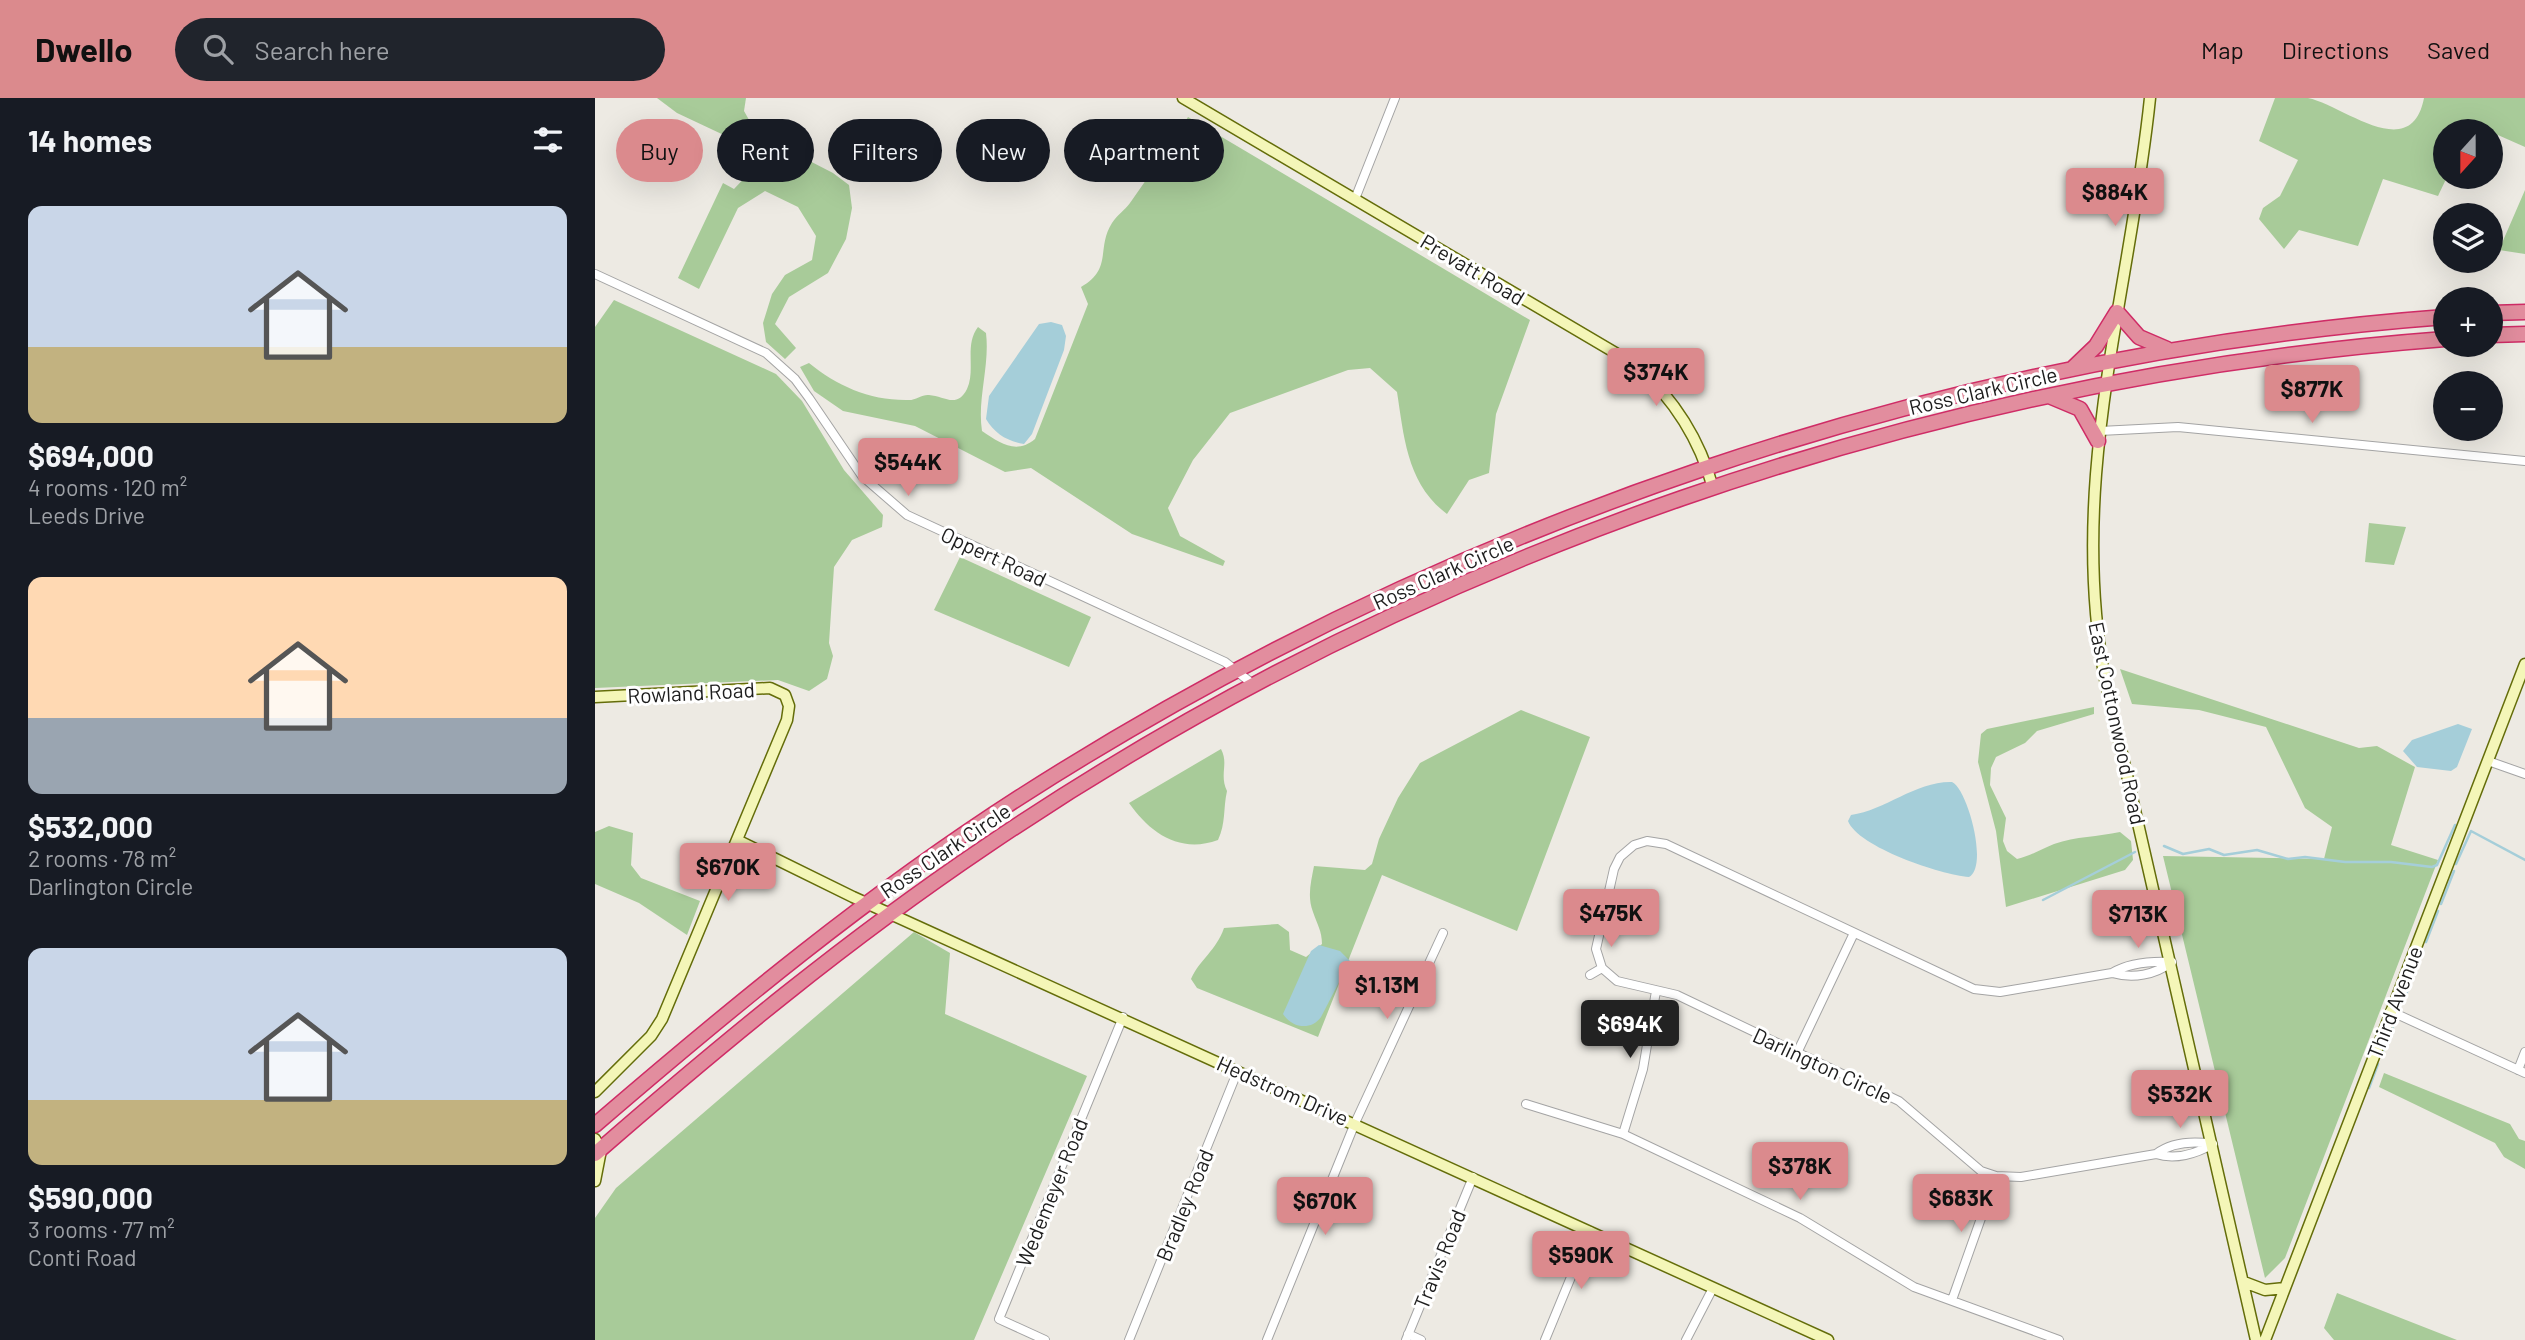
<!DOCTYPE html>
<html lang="en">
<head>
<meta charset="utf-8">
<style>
  body { margin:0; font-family:Barlow,sans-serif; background:#20242c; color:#f1f3f6; height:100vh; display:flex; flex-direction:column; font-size:26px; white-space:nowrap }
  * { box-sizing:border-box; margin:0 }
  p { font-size:23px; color:#9ea1a6 }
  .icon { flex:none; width:38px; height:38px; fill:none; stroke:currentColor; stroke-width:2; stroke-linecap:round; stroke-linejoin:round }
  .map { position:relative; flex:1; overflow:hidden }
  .details { display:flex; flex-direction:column; background:#171b24; width:595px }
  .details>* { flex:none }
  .banner { position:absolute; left:21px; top:21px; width:665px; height:63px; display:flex; gap:14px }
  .needle { width:46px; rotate:201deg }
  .buttons { position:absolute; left:1838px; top:21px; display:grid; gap:14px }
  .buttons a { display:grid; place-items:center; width:70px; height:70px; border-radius:50%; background:#171b24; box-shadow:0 7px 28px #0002; font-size:35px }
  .price { position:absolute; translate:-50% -60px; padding:0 16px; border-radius:7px; background:#db8a8d; color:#111; font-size:23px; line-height:46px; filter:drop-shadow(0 2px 4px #0008) }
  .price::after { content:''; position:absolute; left:50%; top:42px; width:21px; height:16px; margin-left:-10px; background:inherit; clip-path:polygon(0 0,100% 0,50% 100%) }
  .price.active { background:#222; color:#fff }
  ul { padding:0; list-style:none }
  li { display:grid; align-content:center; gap:14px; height:371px; padding:0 28px }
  li span { display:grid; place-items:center; height:217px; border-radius:14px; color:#555 }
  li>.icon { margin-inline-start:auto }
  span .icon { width:126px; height:126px; fill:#fffc; stroke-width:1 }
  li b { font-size:30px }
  h2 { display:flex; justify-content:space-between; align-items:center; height:84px; padding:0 28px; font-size:30px }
  .chip { padding:0 24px; border-radius:32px; background:#171b24; box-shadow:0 7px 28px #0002; font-size:24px; line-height:63px }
  .chip.active { background:#db8a8d; color:#111 }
  header { display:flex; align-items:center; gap:42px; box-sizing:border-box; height:98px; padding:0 35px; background:#db8a8d; color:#111 }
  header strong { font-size:33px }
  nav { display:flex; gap:38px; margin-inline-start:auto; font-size:24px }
  .search { width:490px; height:63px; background:#20242c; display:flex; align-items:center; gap:18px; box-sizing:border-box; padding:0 24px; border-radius:38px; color:#9ea1a6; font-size:26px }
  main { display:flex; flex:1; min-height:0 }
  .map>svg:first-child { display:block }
  .forest { fill:#a8cb99 }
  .water { fill:#a5ced9 }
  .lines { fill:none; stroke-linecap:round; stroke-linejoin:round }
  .stream { stroke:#a5ced9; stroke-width:2.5 }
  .street-casing { stroke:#a4a4a4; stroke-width:10 }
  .secondary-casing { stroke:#646d0a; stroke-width:13 }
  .highway-casing { stroke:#cf2c66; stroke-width:17 }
  .street { stroke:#fff; stroke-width:8 }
  .secondary { stroke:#f4f6b8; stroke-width:10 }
  .highway { stroke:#e28d9e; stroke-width:14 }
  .labels { text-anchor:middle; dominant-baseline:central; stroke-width:6; stroke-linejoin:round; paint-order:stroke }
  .street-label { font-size:21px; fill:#1d1d1d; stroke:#fff }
</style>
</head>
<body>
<header>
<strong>Dwello</strong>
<div class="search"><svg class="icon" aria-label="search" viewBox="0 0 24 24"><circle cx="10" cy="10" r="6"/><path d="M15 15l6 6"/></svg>Search here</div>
<nav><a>Map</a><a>Directions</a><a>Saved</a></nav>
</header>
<main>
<section class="details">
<h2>14 homes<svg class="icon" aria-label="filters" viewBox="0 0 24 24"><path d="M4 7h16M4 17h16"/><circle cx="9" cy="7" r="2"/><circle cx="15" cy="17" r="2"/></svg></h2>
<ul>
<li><span style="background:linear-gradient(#c9d6e8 65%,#c2b280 0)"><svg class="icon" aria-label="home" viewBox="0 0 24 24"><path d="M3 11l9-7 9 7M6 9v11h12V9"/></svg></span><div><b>$694,000</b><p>4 rooms · 120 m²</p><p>Leeds Drive</p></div></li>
<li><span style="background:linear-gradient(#ffd9b3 65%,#9aa5b1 0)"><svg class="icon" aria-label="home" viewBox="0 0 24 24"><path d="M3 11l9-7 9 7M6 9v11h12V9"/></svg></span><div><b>$532,000</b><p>2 rooms · 78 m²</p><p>Darlington Circle</p></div></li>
<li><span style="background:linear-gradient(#c9d6e8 70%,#c2b280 0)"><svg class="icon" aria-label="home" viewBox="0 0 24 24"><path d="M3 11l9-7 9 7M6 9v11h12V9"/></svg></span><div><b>$590,000</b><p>3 rooms · 77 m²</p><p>Conti Road</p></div></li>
</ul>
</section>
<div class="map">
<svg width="1930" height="1242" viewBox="0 0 1930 1242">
  <rect width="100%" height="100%" fill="#edeae3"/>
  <!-- forest -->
  <path class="forest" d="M 62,0 L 151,0 L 149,13 L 162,36 L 238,75 L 254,87 L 257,110 L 251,141 L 233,175 L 194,199 L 180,226 L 201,250 L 190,261 L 171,244 L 168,225 L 177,196 L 190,177 L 217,162 L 221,138 L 203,109 L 170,93 L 143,110 L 104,191 L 83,180 L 128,85 L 139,91 L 157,72 L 150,47 L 82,15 Z
    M 1680,0 C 1690,0 1703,0 1713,0 C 1748,7 1816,67 1829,0 L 1930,0 L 1930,49 L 1878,26 L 1874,33 L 1850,33 L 1852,79 L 1843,98 L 1788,81 L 1763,148 L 1704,132 L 1689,151 L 1664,121 L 1668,110 L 1685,98 L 1703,62 L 1664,43 Z
    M 593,19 L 935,222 L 901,316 L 894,375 L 874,382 L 852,416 C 812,386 809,339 802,294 L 775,270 L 753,272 L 635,315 L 598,362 L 573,410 L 585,438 L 630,463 L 628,468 L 537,436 L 436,370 L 410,374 L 320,328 L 248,313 L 219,293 L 205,269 L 214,265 C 242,288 276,303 314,302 C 321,302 328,296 334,297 C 349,298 362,311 372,291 C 381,272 369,247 383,229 L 391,235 C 395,268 382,301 387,333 C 405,345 421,357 440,341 L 493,206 L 486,189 C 518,171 501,150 517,125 C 522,117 530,112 535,105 C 555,77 574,48 593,19 Z
    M 1930,92 L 1930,156 L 1904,152 Z
    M 19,202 L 181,276 L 207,303 L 249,372 L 288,417 L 287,429 L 257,442 L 239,469 L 234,545 L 238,558 L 232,581 L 214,593 L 183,582 L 0,590 L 0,229 Z
    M 1774,425 L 1811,429 L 1799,467 L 1770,464 Z
    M 365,459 L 496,519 L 474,569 L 339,512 Z
    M 1525,571 L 1764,650 L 1782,648 L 1820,669 L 1796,747 L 1843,762 L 1690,1160 L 1670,1180 L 1568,758 L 1729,761 L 1737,729 L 1710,710 L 1671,629 L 1604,612 L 1537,606 Z
    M 1499,609 L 1499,616 L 1442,633 L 1430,645 L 1401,659 L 1396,670 L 1395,687 L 1411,720 L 1408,743 L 1412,753 L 1422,761 C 1436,758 1446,751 1459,746 C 1481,738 1503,739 1525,734 L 1536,743 L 1538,762 L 1530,772 L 1411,809 L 1401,733 L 1383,664 L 1386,636 L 1392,631 Z
    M 926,612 L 995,639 L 922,833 L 787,777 L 723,939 L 602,890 L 596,881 C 605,861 621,853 629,830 L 683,826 L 694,834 L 695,852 L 711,859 L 727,846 C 727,833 722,826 718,814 C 712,798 716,784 719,768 L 770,772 L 777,766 L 784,741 L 803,700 L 825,665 Z
    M 626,651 C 634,666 624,676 632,693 C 628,711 631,725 623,742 C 585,756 555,735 534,705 Z
    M 14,728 L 38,735 L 36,767 L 46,780 L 105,803 L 92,837 L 44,805 L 0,786 L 0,734 Z
    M 319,834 L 355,855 L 350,916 L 492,978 L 379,1242 L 0,1242 L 0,1120 L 21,1090 Z
    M 1789,975 L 1915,1026 L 1924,1041 L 1930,1043 L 1930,1071 L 1909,1059 L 1900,1045 L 1784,989 Z
    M 1742,1195 L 1862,1242 L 1739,1242 L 1729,1230 Z"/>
  <!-- water -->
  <path class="water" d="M 456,224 L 467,227 L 471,238 L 469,252 L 437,336 L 429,346 C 412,343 400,336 391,321 L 394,298 L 444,226 Z
    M 1863,626 L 1877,631 L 1862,669 L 1856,673 L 1822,669 L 1808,653 L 1817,642 Z
    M 1357,684 C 1372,690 1394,768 1374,779 C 1346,777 1263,749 1253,723 L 1256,717 C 1291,712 1321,683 1357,684 Z
    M 724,847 L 745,853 L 755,863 L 726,919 C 716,933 697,930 688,916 L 716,853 Z"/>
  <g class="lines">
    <!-- stream -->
    <path class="stream" d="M 1569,748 L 1588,756 L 1614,751 L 1629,757 L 1662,752 L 1693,761 L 1710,759 L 1750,764 L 1796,764 L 1837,769 L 1842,767 L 1860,727
      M 1861,766 L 1876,733 L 1930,762
      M 1448,802 L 1540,754
      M 1846,806 L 1859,773
      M 1831,844 L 1843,813
      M 1824,863 L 1828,853
      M 1808,904 L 1820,873
      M 1786,958 L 1799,926
      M 1774,990 L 1783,966"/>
    <!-- street casing -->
    <g class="street-casing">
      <path id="street" d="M 760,101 L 800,0
        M 0,176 L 171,255 L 200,281 L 214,300 L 267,378 L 312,417 L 630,564 L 659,587
        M 1505,333 L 1583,329 L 1930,363
        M 1893,663 L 1930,676
        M 1577,864 C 1557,863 1535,864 1517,875 L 1405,894 L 1379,891 L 1071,746 L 1052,743 L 1039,747 L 1025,759 L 1019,771 L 1001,851 L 1007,870 L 1022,883 L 1082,897 L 1304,1003 L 1386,1073 L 1401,1078 L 1426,1079 L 1561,1056 C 1580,1062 1601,1056 1618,1046
        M 1517,875 C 1538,881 1560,877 1577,864
        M 995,877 L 1007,870
        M 1795,913 L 1930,975
        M 1202,955 L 1259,835
        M 1923,972 L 1930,954
        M 931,1006 L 1028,1036 L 1205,1120 L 1319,1189 L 1464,1242
        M 1028,1036 L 1048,971 L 1061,893
        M 1561,1056 C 1577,1044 1598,1043 1618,1046
        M 1357,1202 L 1401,1078
        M 813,1236 L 826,1242
        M 450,1242 L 404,1221 L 528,919
        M 534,1242 L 643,972
        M 672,1242 L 760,1025 L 848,835
        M 811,1242 L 878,1079
        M 950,1242 L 995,1133
        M 1091,1242 L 1118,1190"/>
    </g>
    <!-- secondary casing -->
    <g class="secondary-casing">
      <path id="secondary" d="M 588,0 L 1041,267 C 1078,300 1105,342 1118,390
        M 1555,0 C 1535,196 1472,382 1510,581 L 1661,1242
        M 0,599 L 175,590 L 190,597 L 194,608 L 192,622 L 67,921 L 56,938 L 0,994
        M 142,742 L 258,799 L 1233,1242
        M 0,1041 L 6,1052 L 0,1083
        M 1649,1184 L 1670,1192 L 1690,1190
        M 1670,1242 L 1930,566"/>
    </g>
    <!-- highway casing -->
    <g class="highway-casing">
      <path id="highway" d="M 1895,215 L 1930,214
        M 1895,237 L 1930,236
        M 1477,271 L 1501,248 L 1522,214 L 1544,239 L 1572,251
        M 1454,298 L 1485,311 L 1503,343
        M 0,1027 C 136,910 274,796 425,699 C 851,426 1345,257 1850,219
        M 0,1056 C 125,947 252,842 390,749 C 820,457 1332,280 1850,241"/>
    </g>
    <!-- street -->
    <use href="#street" class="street"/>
    <!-- secondary -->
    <use href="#secondary" class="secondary"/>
    <!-- highway -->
    <use href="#highway" class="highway"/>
  </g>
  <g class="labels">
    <!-- street labels -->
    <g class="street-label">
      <text transform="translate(878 171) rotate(31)">Prevatt Road</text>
      <text transform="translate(1388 292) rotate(-13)">Ross Clark Circle</text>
      <text transform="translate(399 458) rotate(25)">Oppert Road</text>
      <text transform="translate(848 474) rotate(-24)">Ross Clark Circle</text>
      <text transform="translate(96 594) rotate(-3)">Rowland Road</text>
      <text transform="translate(1523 625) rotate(78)">East Cottonwood Road</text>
      <text transform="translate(350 752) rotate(-34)">Ross Clark Circle</text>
      <text transform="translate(1799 904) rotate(-69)">Third Avenue</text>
      <text transform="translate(1228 967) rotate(25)">Darlington Circle</text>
      <text transform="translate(688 992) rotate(24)">Hedstrom Drive</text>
      <text transform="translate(456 1094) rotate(-68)">Wedemeyer Road</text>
      <text transform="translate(589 1107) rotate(-68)">Bradley Road</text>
      <text transform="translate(844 1161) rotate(-68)">Travis Road</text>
    </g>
  </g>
</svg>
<div class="buttons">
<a><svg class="needle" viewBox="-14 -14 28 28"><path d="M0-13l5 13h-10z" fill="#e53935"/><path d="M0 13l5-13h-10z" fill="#9ea1a6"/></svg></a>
<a><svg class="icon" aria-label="layers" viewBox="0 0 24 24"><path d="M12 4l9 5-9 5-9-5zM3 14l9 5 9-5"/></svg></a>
<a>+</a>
<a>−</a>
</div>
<b class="price" style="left:1520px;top:130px">$884K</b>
<b class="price" style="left:1061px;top:310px">$374K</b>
<b class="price" style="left:1717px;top:327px">$877K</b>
<b class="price" style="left:313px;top:400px">$544K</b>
<b class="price" style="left:133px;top:805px">$670K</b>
<b class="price" style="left:1016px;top:851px">$475K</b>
<b class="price" style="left:1543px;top:852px">$713K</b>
<b class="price" style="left:792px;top:923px">$1.13M</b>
<b class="price active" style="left:1035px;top:962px">$694K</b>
<b class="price" style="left:1585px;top:1032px">$532K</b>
<b class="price" style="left:1205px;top:1104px">$378K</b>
<b class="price" style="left:1366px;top:1136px">$683K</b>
<b class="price" style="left:730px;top:1139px">$670K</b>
<b class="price" style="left:986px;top:1193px">$590K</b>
<div class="banner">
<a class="chip active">Buy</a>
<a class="chip">Rent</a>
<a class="chip">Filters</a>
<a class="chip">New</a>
<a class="chip">Apartment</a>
</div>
</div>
</main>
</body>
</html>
